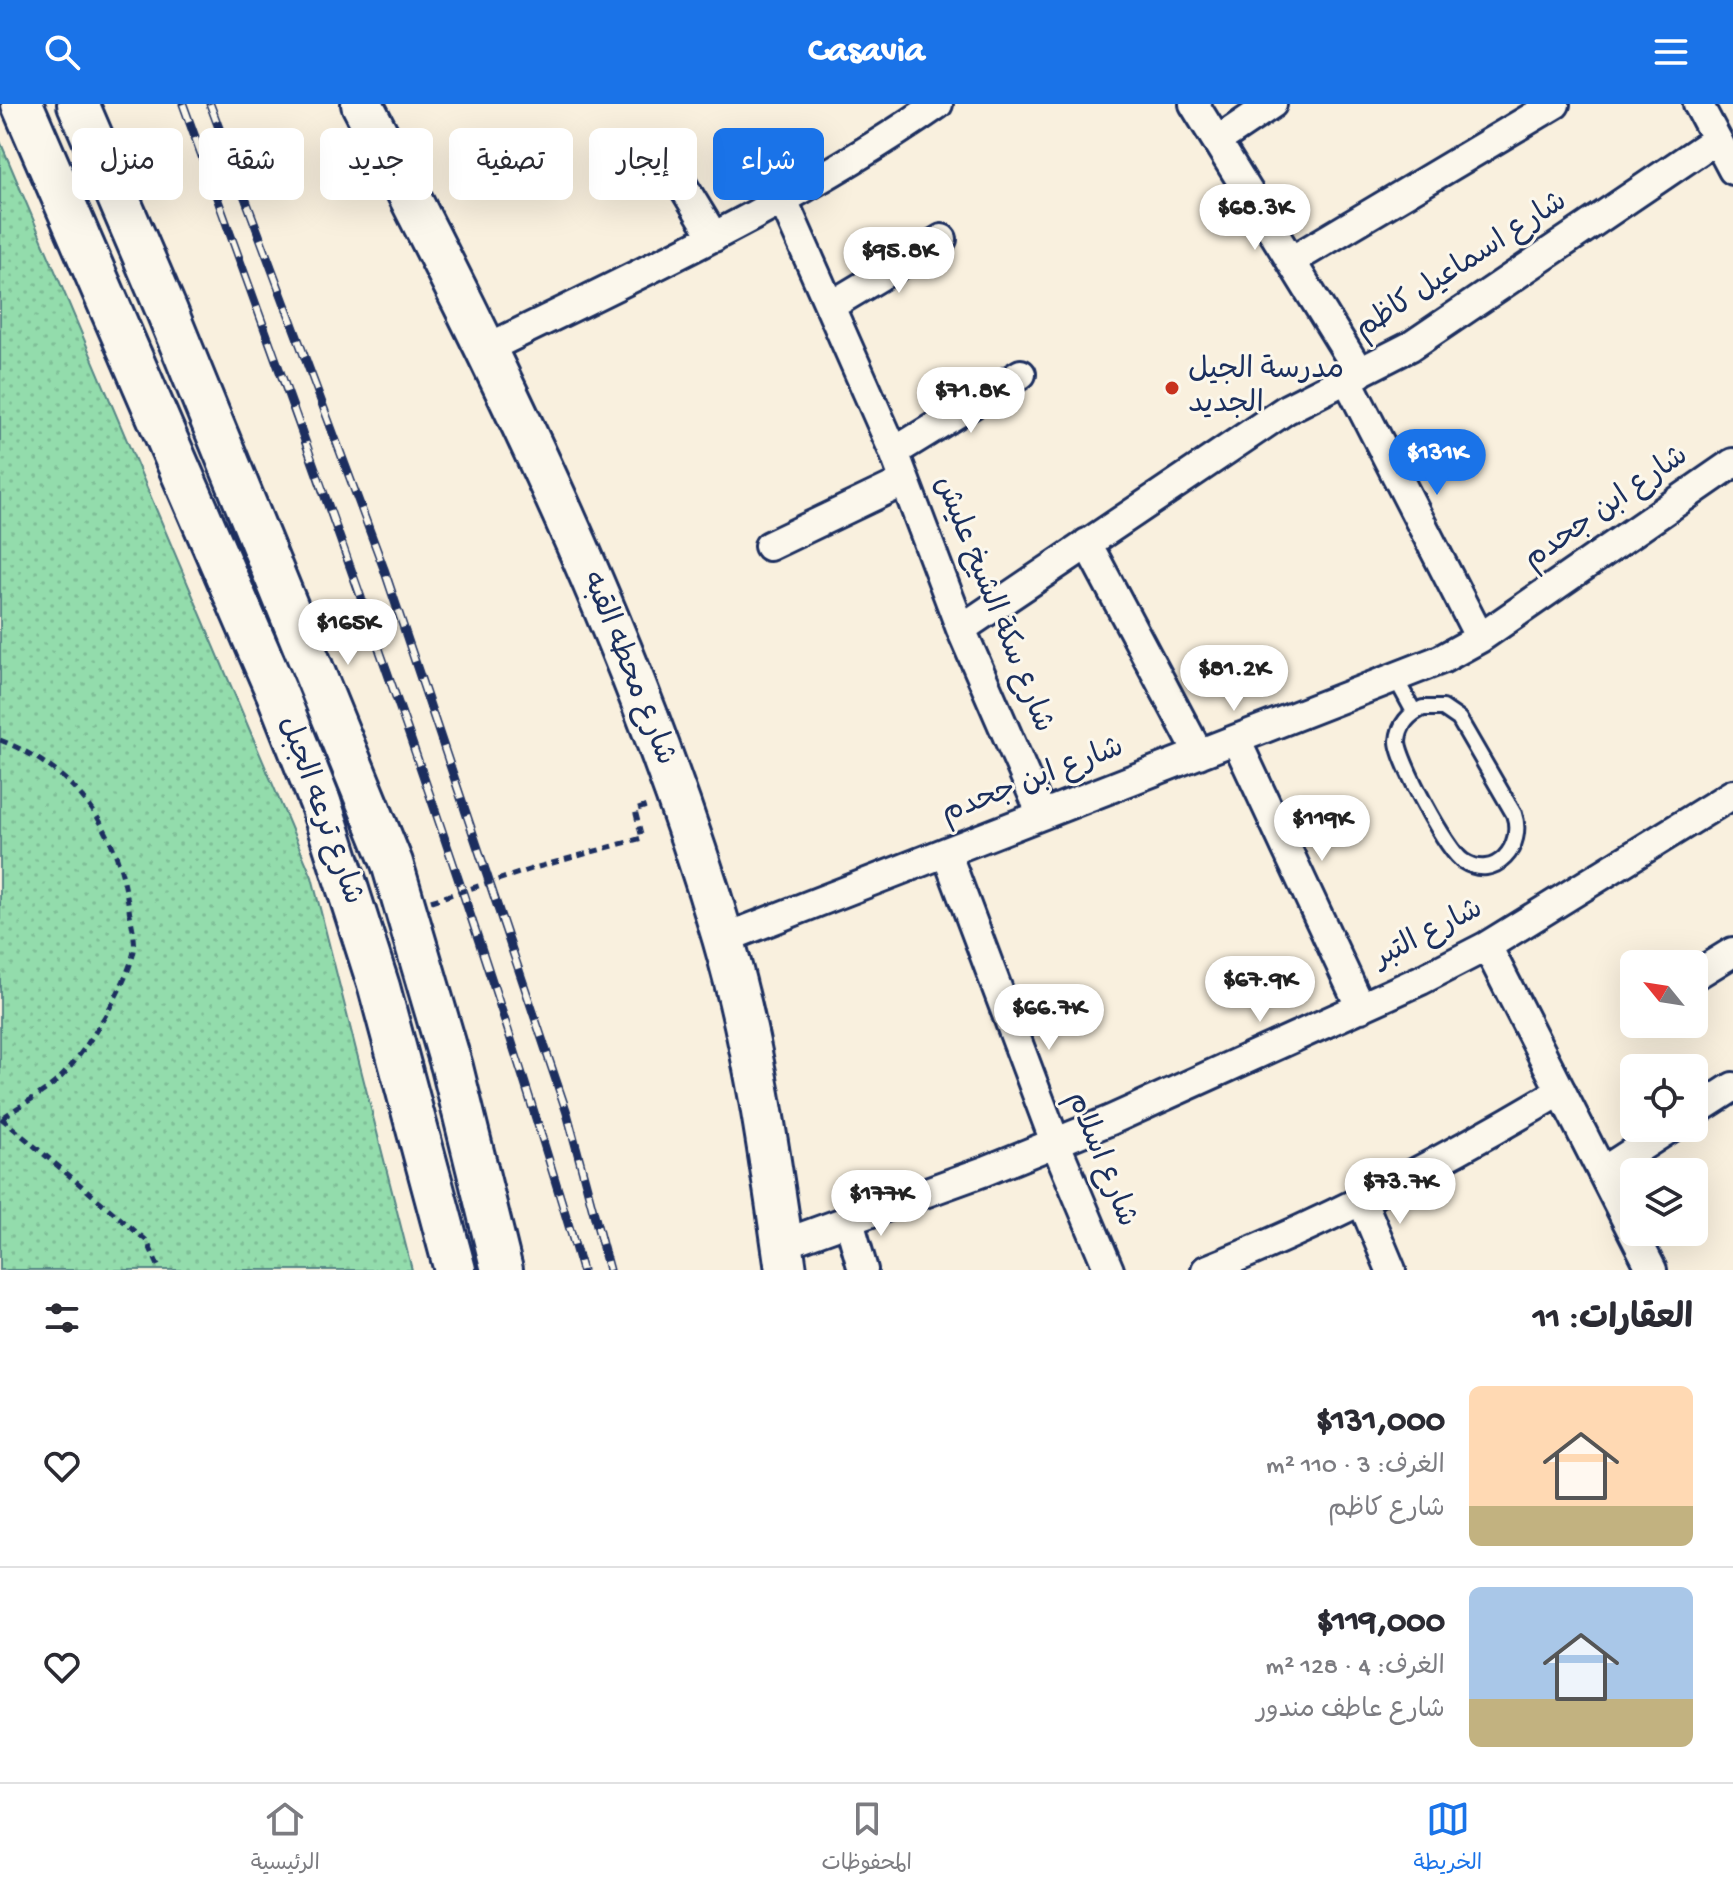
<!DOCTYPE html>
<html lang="ar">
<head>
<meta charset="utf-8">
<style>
  body { margin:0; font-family:"Gochi Hand","Playpen Sans Arabic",sans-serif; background:#f7f7f7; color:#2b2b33; direction:rtl; height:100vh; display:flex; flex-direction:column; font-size:30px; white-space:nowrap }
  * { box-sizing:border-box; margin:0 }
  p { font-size:26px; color:#7c7c81 }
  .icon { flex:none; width:44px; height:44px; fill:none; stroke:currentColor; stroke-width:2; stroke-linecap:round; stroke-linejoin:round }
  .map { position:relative; height:1166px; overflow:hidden; direction:ltr }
  .side { display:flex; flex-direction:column; background:#fff; flex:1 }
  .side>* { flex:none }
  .guide { position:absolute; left:24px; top:24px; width:800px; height:72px; direction:rtl; display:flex; gap:16px }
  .needle { width:52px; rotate:300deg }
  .fabs { position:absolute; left:1620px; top:846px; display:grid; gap:16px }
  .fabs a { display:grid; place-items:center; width:88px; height:88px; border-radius:12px; background:#fff; box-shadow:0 8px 32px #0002; font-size:40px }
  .price { position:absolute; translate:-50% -68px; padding:0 18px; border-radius:28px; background:#fff; color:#222; font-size:26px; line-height:52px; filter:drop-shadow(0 2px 4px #0008) }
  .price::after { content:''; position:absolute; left:50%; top:48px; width:24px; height:18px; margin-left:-12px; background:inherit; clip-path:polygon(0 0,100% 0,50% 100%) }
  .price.current { background:#1a73e8; color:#fff }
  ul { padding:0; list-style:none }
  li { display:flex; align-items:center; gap:24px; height:200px; padding:0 40px }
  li+li { border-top:2px solid #e1e1e2 }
  li span { display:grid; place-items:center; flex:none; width:224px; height:160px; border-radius:12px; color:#555 }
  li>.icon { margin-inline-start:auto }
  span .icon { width:96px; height:96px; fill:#fffc; stroke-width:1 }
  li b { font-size:34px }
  h2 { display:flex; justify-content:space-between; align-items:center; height:96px; padding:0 40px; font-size:34px }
  .tag { padding:0 28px; border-radius:12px; background:#fff; box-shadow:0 8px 32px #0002; font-size:28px; line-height:72px }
  .tag.current { background:#1a73e8; color:#fff }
  header { display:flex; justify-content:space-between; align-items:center; height:104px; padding:0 40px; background:#1a73e8; color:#fff; font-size:36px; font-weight:700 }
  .dock { display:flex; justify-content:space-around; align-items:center; height:112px; border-top:2px solid #e1e1e2; background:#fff; font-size:22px; color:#7c7c81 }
  .dock a { display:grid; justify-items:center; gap:4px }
  .dock .current { color:#1a73e8 }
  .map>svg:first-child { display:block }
  .garden { fill:url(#garden-dots); stroke:#578685; stroke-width:2 }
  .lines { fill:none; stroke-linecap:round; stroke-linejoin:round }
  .lane-casing { stroke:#1b2f5e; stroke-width:20 }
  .street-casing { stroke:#1b2f5e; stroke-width:34 }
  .secondary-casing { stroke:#1b2f5e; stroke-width:46 }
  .path { stroke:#1b2f5e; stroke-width:5; stroke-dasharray:8 6; stroke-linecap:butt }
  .lane { stroke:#fbf7ec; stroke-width:14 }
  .street { stroke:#fbf7ec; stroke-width:28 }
  .secondary { stroke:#fbf7ec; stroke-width:40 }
  .rail-casing { stroke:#1b2f5e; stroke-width:9 }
  .rail { stroke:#fbf7ec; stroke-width:6; stroke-dasharray:18; stroke-linecap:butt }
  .path-bridge { stroke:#1b2f5e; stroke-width:5; stroke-dasharray:8 6; stroke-linecap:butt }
  .poi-dot { fill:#c8321e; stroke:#fbf7ec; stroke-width:3 }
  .labels { text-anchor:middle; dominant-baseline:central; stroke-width:6; stroke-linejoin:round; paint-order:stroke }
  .street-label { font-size:30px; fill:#1b2f5e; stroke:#fbf7ec }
  .poi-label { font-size:30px; fill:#1b2f5e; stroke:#fbf7ec; text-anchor:start }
</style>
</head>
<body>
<header><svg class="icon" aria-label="menu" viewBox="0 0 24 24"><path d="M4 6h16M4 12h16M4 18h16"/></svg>Casavia<svg class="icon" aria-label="search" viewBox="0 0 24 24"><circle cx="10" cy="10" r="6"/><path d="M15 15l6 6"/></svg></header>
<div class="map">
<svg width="1733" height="1166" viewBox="0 0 1733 1166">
  <defs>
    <pattern id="garden-dots" width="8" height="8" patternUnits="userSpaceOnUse" patternTransform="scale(2)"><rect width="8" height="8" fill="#93dcac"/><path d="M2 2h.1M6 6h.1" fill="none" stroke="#7ebd96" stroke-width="1.8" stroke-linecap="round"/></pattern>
  </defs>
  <rect width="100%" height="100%" fill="#f9f0de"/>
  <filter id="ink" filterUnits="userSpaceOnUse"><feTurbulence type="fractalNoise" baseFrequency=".0125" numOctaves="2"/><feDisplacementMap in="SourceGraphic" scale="16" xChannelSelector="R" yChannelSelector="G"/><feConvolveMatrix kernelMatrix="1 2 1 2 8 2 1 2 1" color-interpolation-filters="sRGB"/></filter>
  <g filter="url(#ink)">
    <!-- garden -->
    <path class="garden" d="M 0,37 L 312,773 L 412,1166 L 0,1166 Z"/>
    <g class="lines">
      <!-- lane casing -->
      <g class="lane-casing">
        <path id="lane" d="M 1396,575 L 1414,608
          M 1423,604 L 1443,604 L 1459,615 L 1514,710 C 1525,742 1495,778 1463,757 C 1447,747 1398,655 1398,637 C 1399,621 1409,610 1423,604 Z"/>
      </g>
      <!-- street casing -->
      <g class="street-casing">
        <path id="street" d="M 1194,0 L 1360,269
          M 1698,0 L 1733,66
          M 1217,37 L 1272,0
          M 663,49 L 714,133
          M 783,96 L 894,348 L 961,525 L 1042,711
          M 1291,157 L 1555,0
          M 830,202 L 942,135
          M 488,244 C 641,169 797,98 938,0
          M 1347,275 L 1480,534
          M 894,348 L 1021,270
          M 1087,439 L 1199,650
          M 769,442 L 905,377
          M 961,525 L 1287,305 L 1411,242 L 1715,36
          M 1236,636 L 1361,904
          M 946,748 L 1055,1038 L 1109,1166
          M 723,835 L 1442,555 L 1480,534 L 1733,359
          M 1487,842 L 1652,1166
          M 1694,872 L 1733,848
          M 1694,1008 L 1733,983
          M 1602,1068 L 1670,1024
          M 1362,1097 L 1391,1166
          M 849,1117 L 863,1166
          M 783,1140 L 985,1067 L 1111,1016 L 1421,876 L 1487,842 L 1733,690
          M 1206,1166 C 1330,1117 1447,1055 1561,987"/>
      </g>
      <!-- secondary casing -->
      <g class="secondary-casing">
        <path id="secondary" d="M 22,0 L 276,587 L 320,698 L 379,883 L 455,1166
          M 78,0 L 166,205 L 392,759 L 452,963 L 502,1166
          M 362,0 C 501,269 637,542 723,834 C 755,943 770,1054 786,1166"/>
      </g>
      <!-- path -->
      <path class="path" d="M 0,636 C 76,666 118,723 129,805 C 131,817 136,835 134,847 C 127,881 86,948 61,973 C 45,989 20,1001 1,1015
        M 538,763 L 642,734 L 635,706 L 647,702
        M 1,1014 L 147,1137 L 160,1166"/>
      <!-- lane -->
      <use href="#lane" class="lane"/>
      <!-- street -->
      <use href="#street" class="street"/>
      <!-- secondary -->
      <use href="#secondary" class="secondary"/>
      <!-- rail casing -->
      <g class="rail-casing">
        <path id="rail" d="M 183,0 C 323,386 466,772 582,1166
          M 210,0 L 384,465 L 567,1009 L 609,1166"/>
      </g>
      <!-- rail -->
      <use href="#rail" class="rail"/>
      <!-- path-bridge -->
      <path class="path-bridge" d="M 431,797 L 538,763"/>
    </g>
  </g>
  <!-- markers -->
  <circle class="poi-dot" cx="1172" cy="284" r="8"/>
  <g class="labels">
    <!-- street labels -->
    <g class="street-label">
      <text transform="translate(1462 163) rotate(-33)">شارع اسماعيل كاظم</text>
      <text transform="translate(1607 405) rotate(-35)">شارع ابن جحدم</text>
      <text transform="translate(992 501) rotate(68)">شارع سكة الشيخ عليش</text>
      <text transform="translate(627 565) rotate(68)">شارع محطه القبه</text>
      <text transform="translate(1033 678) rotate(-21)">شارع ابن جحدم</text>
      <text transform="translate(319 707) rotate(70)">شارع ترعه الجبل</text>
      <text transform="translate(1429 831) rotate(-27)">شارع التبر</text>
      <text transform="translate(1100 1056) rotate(68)">شارع اسلام</text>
    </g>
    <!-- poi labels -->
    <g class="poi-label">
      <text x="1188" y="267">مدرسة الجيل<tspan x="1188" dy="34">الجديد</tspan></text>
    </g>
  </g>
</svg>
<div class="fabs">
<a><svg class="needle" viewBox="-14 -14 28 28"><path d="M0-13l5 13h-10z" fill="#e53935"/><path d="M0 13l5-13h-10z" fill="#7c7c81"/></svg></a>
<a><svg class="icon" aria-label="locate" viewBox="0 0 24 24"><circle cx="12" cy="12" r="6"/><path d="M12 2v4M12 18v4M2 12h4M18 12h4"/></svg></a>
<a><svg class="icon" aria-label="layers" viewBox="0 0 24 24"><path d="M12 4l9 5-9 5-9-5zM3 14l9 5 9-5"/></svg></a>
</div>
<b class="price" style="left:1255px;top:148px">$68.3K</b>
<b class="price" style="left:899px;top:191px">$95.8K</b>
<b class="price" style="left:971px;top:331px">$71.8K</b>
<b class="price current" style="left:1437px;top:393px">$131K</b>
<b class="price" style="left:348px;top:563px">$165K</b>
<b class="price" style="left:1234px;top:609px">$81.2K</b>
<b class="price" style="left:1322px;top:759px">$119K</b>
<b class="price" style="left:1260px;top:920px">$67.9K</b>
<b class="price" style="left:1049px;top:948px">$66.7K</b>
<b class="price" style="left:1400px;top:1122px">$73.7K</b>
<b class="price" style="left:881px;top:1134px">$177K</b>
<div class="guide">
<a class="tag current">شراء</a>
<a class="tag">إيجار</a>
<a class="tag">تصفية</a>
<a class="tag">جديد</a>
<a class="tag">شقة</a>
<a class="tag">منزل</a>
</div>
</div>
<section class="side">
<h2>العقارات: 11<svg class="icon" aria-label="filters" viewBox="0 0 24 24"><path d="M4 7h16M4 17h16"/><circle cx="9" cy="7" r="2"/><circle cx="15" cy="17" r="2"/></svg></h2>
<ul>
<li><span style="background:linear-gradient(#ffd9b3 75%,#c2b280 0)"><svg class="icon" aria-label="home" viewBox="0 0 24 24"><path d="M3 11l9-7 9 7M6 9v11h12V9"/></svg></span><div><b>$131,000</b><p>الغرف: 3 · 110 m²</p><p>شارع كاظم</p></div><svg class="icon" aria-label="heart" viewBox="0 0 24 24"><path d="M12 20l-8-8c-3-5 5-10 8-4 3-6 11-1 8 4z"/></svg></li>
<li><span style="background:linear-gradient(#a9c7e8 70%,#c2b280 0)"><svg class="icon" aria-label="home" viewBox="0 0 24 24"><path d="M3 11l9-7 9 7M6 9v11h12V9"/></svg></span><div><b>$119,000</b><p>الغرف: 4 · 128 m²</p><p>شارع عاطف مندور</p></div><svg class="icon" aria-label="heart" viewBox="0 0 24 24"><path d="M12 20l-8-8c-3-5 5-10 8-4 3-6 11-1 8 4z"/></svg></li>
</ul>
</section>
<nav class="dock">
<a class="current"><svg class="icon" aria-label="map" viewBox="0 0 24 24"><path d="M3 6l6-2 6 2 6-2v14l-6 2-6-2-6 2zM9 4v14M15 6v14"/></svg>الخريطة</a>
<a><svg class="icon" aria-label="saved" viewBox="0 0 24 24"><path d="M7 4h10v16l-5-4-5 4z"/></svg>المحفوظات</a>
<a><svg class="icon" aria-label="home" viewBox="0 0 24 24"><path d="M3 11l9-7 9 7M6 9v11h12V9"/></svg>الرئيسية</a>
</nav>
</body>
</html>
